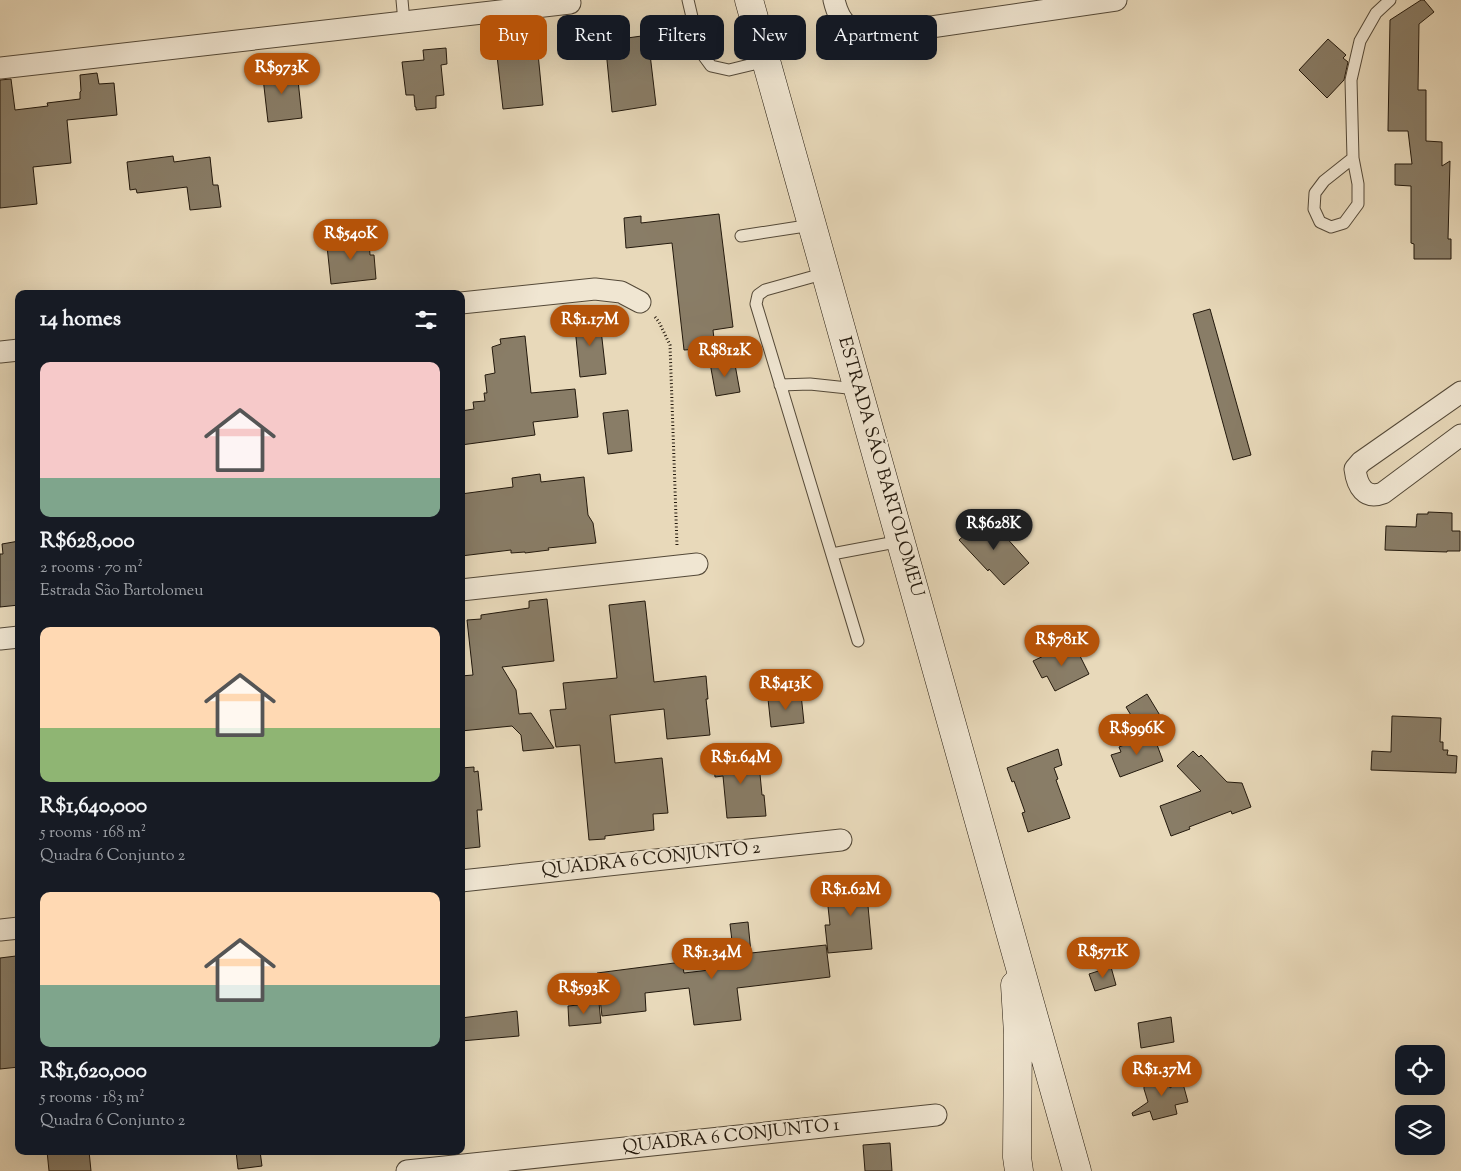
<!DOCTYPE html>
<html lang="en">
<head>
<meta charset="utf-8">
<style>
  body { margin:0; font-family:"Sorts Mill Goudy",serif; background:#20242c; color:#f1f3f6; height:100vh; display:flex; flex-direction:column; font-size:19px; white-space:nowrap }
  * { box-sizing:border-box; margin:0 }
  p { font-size:16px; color:#9ea1a6 }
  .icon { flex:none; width:28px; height:28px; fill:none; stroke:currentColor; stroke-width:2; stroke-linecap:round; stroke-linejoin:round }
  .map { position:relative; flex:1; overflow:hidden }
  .details { position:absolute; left:15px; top:290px; width:450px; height:865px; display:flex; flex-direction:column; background:#171b24; border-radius:10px; box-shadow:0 5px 20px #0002 }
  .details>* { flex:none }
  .top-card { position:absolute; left:480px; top:15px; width:475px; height:45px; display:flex; gap:10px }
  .controls { position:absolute; left:1395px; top:1045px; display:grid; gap:10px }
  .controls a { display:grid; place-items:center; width:50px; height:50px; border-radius:10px; background:#171b24; box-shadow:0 5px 20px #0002; font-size:25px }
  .price { position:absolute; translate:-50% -42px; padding:0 11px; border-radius:18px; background:#b45309; color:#fff; font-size:16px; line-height:32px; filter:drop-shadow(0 1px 2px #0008) }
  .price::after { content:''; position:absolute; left:50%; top:30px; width:15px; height:11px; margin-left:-8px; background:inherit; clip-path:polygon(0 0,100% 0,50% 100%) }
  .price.selected { background:#222; color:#fff }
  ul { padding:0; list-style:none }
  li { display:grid; align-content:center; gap:10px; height:265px; padding:0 25px }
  li span { display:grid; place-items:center; height:155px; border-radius:10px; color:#555 }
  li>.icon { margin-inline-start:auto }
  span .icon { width:90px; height:90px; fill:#fffc; stroke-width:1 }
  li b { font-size:21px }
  h2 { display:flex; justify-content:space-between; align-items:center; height:60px; padding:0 25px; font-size:21px }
  .pill { padding:0 18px; border-radius:10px; background:#171b24; box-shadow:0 5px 20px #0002; font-size:18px; line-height:45px }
  .pill.selected { background:#b45309; color:#fff }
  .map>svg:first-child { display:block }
  .building { fill:#897d67; stroke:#23190d }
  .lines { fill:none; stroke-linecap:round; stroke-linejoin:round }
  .lane-casing { stroke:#544938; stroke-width:13 }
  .street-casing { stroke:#544938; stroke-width:23 }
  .secondary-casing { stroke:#23190d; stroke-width:29 }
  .path { stroke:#23190d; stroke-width:3; stroke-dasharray:1 2.5; stroke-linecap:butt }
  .lane { stroke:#f0e6d2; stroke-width:11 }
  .street { stroke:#f0e6d2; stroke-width:21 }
  .secondary { stroke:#f0e6d2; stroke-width:28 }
  .labels { text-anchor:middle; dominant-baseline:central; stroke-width:4.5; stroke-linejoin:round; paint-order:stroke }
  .street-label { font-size:18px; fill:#23190d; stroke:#f0e6d2 }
</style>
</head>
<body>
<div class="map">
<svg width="1461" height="1171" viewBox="0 0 1461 1171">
  <rect width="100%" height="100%" fill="#e8d9ba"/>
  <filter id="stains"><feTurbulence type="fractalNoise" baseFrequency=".004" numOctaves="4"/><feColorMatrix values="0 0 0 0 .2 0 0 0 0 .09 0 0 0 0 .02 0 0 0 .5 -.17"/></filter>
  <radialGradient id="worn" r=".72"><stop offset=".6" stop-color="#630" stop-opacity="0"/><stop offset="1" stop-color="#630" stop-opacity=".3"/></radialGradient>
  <!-- building -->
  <path class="building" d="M 1421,0 L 1424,0 L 1434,12 L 1419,24 L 1418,90 L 1426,90 L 1426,141 L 1442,142 L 1442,166 L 1450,161 L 1448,239 L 1451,239 L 1451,259 L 1414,259 L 1414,244 L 1411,243 L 1411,186 L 1395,185 L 1395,164 L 1412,164 L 1408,131 L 1388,131 L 1388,129 L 1390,20 Z
    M 536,33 L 543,105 L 503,109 L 495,38 Z
    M 663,33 L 664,52 L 650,54 L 656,105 L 612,112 L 606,50 L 614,49 L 613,40 Z
    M 1328,39 L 1346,55 L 1343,58 L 1348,62 L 1344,80 L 1327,98 L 1299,70 Z
    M 446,48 L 447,64 L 441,65 L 444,95 L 436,96 L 436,108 L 416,110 L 416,107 L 415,107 L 414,95 L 406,95 L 402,62 L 424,60 L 423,50 Z
    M 280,68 L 280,72 L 297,71 L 302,118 L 268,122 L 262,69 Z
    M 97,73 L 99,84 L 114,83 L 117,115 L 67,120 L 71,163 L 33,167 L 37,204 L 0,208 L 0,80 L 11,79 L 15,110 L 48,106 L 47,103 L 80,99 L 80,92 L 81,91 L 80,75 Z
    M 173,156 L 174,162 L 210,157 L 213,185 L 218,185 L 221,207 L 190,210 L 187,187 L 137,193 L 136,189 L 130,190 L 127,162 Z
    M 719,214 L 733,327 L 713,330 L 715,348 L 684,350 L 672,243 L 626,248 L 624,218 L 641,216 L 641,223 Z
    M 363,235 L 364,240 L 369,240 L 370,255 L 374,255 L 376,279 L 331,284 L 327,246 L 344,244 L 344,237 Z
    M 1210,309 L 1251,455 L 1233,460 L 1193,314 Z
    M 591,316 L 592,322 L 600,321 L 606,374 L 580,377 L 574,318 Z
    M 525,336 L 531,393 L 575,389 L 578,417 L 533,422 L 535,435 L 461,445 L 461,411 L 474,409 L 473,402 L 485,401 L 484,393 L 487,393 L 485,375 L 495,373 L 492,347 L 501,344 L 500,339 Z
    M 734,359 L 740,392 L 716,396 L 710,363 Z
    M 628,410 L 632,451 L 608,454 L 603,413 Z
    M 540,474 L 541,482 L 584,477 L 588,515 L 593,523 L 596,543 L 548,548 L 549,550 L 525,553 L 525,552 L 511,553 L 511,550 L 461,556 L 461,494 L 513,487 L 512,478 Z
    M 1428,512 L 1452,513 L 1452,531 L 1460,531 L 1460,551 L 1447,551 L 1447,552 L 1385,550 L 1386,526 L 1416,527 L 1417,514 L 1428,514 Z
    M 987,516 L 1029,563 L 1004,585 L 989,569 L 988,571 L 959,540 Z
    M 19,541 L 19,605 L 0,607 L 0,554 L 3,554 L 2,544 Z
    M 547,599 L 554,661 L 502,667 L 516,690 L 519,714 L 531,713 L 554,748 L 523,751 L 521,735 L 512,726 L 461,731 L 461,676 L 473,675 L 467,620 L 481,619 L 481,615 L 529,608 L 529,601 Z
    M 645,601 L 654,682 L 706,676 L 708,699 L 706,699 L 710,735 L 667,739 L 664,709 L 610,715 L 615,763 L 662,758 L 668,813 L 653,814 L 654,830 L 605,836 L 605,839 L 589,840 L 580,745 L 556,747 L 550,710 L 566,709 L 563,683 L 617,678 L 609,605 Z
    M 1073,642 L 1089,674 L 1055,691 L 1047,676 L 1042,678 L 1033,661 Z
    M 801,694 L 804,723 L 771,727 L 768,699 Z
    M 1147,694 L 1164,722 L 1143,735 L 1126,707 Z
    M 1392,716 L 1441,718 L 1440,742 L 1443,742 L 1443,750 L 1448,750 L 1447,755 L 1457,756 L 1456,773 L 1371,770 L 1372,751 L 1391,752 Z
    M 1153,734 L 1163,761 L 1120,777 L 1111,755 L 1121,752 L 1119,747 Z
    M 1058,749 L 1062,765 L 1054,768 L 1058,779 L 1056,780 L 1070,818 L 1028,832 L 1022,813 L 1025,812 L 1014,781 L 1012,782 L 1007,768 Z
    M 1193,751 L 1199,757 L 1201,755 L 1227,782 L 1242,783 L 1251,807 L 1232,814 L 1231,811 L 1189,827 L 1190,829 L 1171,836 L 1160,806 L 1201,791 L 1177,766 Z
    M 758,753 L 762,795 L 764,795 L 766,816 L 727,818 L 723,776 L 715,777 L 713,757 Z
    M 474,767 L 474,772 L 478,771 L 482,810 L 477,810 L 480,847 L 461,849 L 461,768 Z
    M 879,883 L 881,905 L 868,906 L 872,949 L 828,953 L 825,925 L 830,925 L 826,888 Z
    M 748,922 L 751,953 L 826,945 L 830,977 L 737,988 L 741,1020 L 694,1025 L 689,988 L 645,993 L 646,1011 L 602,1016 L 597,973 L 682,962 L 684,973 L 735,967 L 730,924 Z
    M 16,956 L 19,986 L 19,1067 L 0,1069 L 0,958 Z
    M 1111,967 L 1116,985 L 1095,991 L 1089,974 Z
    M 599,1003 L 601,1023 L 569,1026 L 568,1006 Z
    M 517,1011 L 519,1036 L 461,1041 L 461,1018 Z
    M 1171,1017 L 1174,1042 L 1141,1048 L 1138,1023 Z
    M 1167,1073 L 1170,1088 L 1182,1080 L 1188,1102 L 1175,1105 L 1177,1114 L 1153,1120 L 1150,1111 L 1133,1116 L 1132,1113 L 1148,1102 L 1144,1089 L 1144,1079 Z
    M 890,1143 L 892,1171 L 865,1171 L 863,1145 Z
    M 47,1151 L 89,1151 L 91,1171 L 49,1171 Z
    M 236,1151 L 260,1151 L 262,1166 L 238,1169 Z"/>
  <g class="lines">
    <!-- lane casing -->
    <g class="lane-casing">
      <path id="lane" d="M 402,0 L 404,22
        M 688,0 L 700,51 L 711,66 L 729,70 L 766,61
        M 1353,158 L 1324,181 L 1315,193 L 1314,209 L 1320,222 L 1331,227 L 1344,223 L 1358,204 L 1358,184 L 1353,158 L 1351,80 L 1360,41 L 1376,13 L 1390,0
        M 741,236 L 812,225
        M 826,273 L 765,290 L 758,295 L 756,304 L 858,641
        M 780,385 L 810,384 L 857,389
        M 832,554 L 901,541"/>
    </g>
    <!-- street casing -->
    <g class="street-casing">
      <path id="street" d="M 834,0 C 840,26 851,32 876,35 L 1116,0
        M 0,68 L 570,3
        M 461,303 L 595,289 L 621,292 L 640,302
        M 0,352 L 19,350
        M 1461,392 L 1361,462 L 1355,469 C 1357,486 1365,500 1383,493 L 1461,435
        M 461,590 L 697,564
        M 0,639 L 19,637
        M 461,881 L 841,840
        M 0,930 L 19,928
        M 407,1171 L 936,1115"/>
    </g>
    <!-- secondary casing -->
    <g class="secondary-casing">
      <path id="secondary" d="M 749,0 L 1077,1171
        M 1015,985 L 1018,1034 L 1017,1157 L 1019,1171"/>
    </g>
    <!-- path -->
    <path class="path" d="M 655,317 L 659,322 L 670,345 L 677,546"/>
    <!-- lane -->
    <use href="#lane" class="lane"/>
    <!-- street -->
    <use href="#street" class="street"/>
    <!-- secondary -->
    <use href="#secondary" class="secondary"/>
  </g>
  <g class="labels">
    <!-- street labels -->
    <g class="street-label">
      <text transform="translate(880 467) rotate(74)">ESTRADA SÃO BARTOLOMEU</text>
      <text transform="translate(651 860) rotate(-6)">QUADRA 6 CONJUNTO 2</text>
      <text transform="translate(731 1137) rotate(-6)">QUADRA 6 CONJUNTO 1</text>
    </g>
  </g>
  <rect width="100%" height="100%" filter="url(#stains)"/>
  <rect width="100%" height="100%" fill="url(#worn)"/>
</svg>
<div class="controls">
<a><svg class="icon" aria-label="locate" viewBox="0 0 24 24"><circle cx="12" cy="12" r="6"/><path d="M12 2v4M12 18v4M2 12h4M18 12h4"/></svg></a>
<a><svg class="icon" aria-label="layers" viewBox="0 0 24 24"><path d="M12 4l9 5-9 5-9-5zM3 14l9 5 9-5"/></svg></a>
</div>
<b class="price" style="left:282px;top:95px">R$973K</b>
<b class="price" style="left:351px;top:261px">R$540K</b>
<b class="price" style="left:590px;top:347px">R$1.17M</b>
<b class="price" style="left:725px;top:378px">R$812K</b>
<b class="price selected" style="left:994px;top:551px">R$628K</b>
<b class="price" style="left:1062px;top:667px">R$781K</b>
<b class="price" style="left:786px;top:711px">R$413K</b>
<b class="price" style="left:1137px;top:756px">R$996K</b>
<b class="price" style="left:741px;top:785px">R$1.64M</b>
<b class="price" style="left:851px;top:917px">R$1.62M</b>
<b class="price" style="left:1103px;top:979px">R$571K</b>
<b class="price" style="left:712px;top:980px">R$1.34M</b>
<b class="price" style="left:584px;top:1015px">R$593K</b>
<b class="price" style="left:1162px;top:1097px">R$1.37M</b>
<div class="top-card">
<a class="pill selected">Buy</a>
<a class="pill">Rent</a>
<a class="pill">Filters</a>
<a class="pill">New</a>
<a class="pill">Apartment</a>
</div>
<section class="details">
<h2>14 homes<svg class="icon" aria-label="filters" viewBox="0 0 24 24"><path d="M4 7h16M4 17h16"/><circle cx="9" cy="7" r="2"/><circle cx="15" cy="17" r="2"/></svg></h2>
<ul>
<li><span style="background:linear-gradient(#f6c9c9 75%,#7fa58c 0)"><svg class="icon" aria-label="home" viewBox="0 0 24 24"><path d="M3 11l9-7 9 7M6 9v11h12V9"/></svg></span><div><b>R$628,000</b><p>2 rooms · 70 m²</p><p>Estrada São Bartolomeu</p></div></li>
<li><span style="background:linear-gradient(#ffd9b3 65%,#8fb573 0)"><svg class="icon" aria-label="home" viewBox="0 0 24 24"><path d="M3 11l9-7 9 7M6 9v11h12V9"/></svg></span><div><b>R$1,640,000</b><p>5 rooms · 168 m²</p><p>Quadra 6 Conjunto 2</p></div></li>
<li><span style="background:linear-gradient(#ffd9b3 60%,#7fa58c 0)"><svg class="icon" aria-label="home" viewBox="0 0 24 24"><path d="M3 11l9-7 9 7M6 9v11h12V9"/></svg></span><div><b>R$1,620,000</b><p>5 rooms · 183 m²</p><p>Quadra 6 Conjunto 2</p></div></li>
</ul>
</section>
</div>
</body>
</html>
